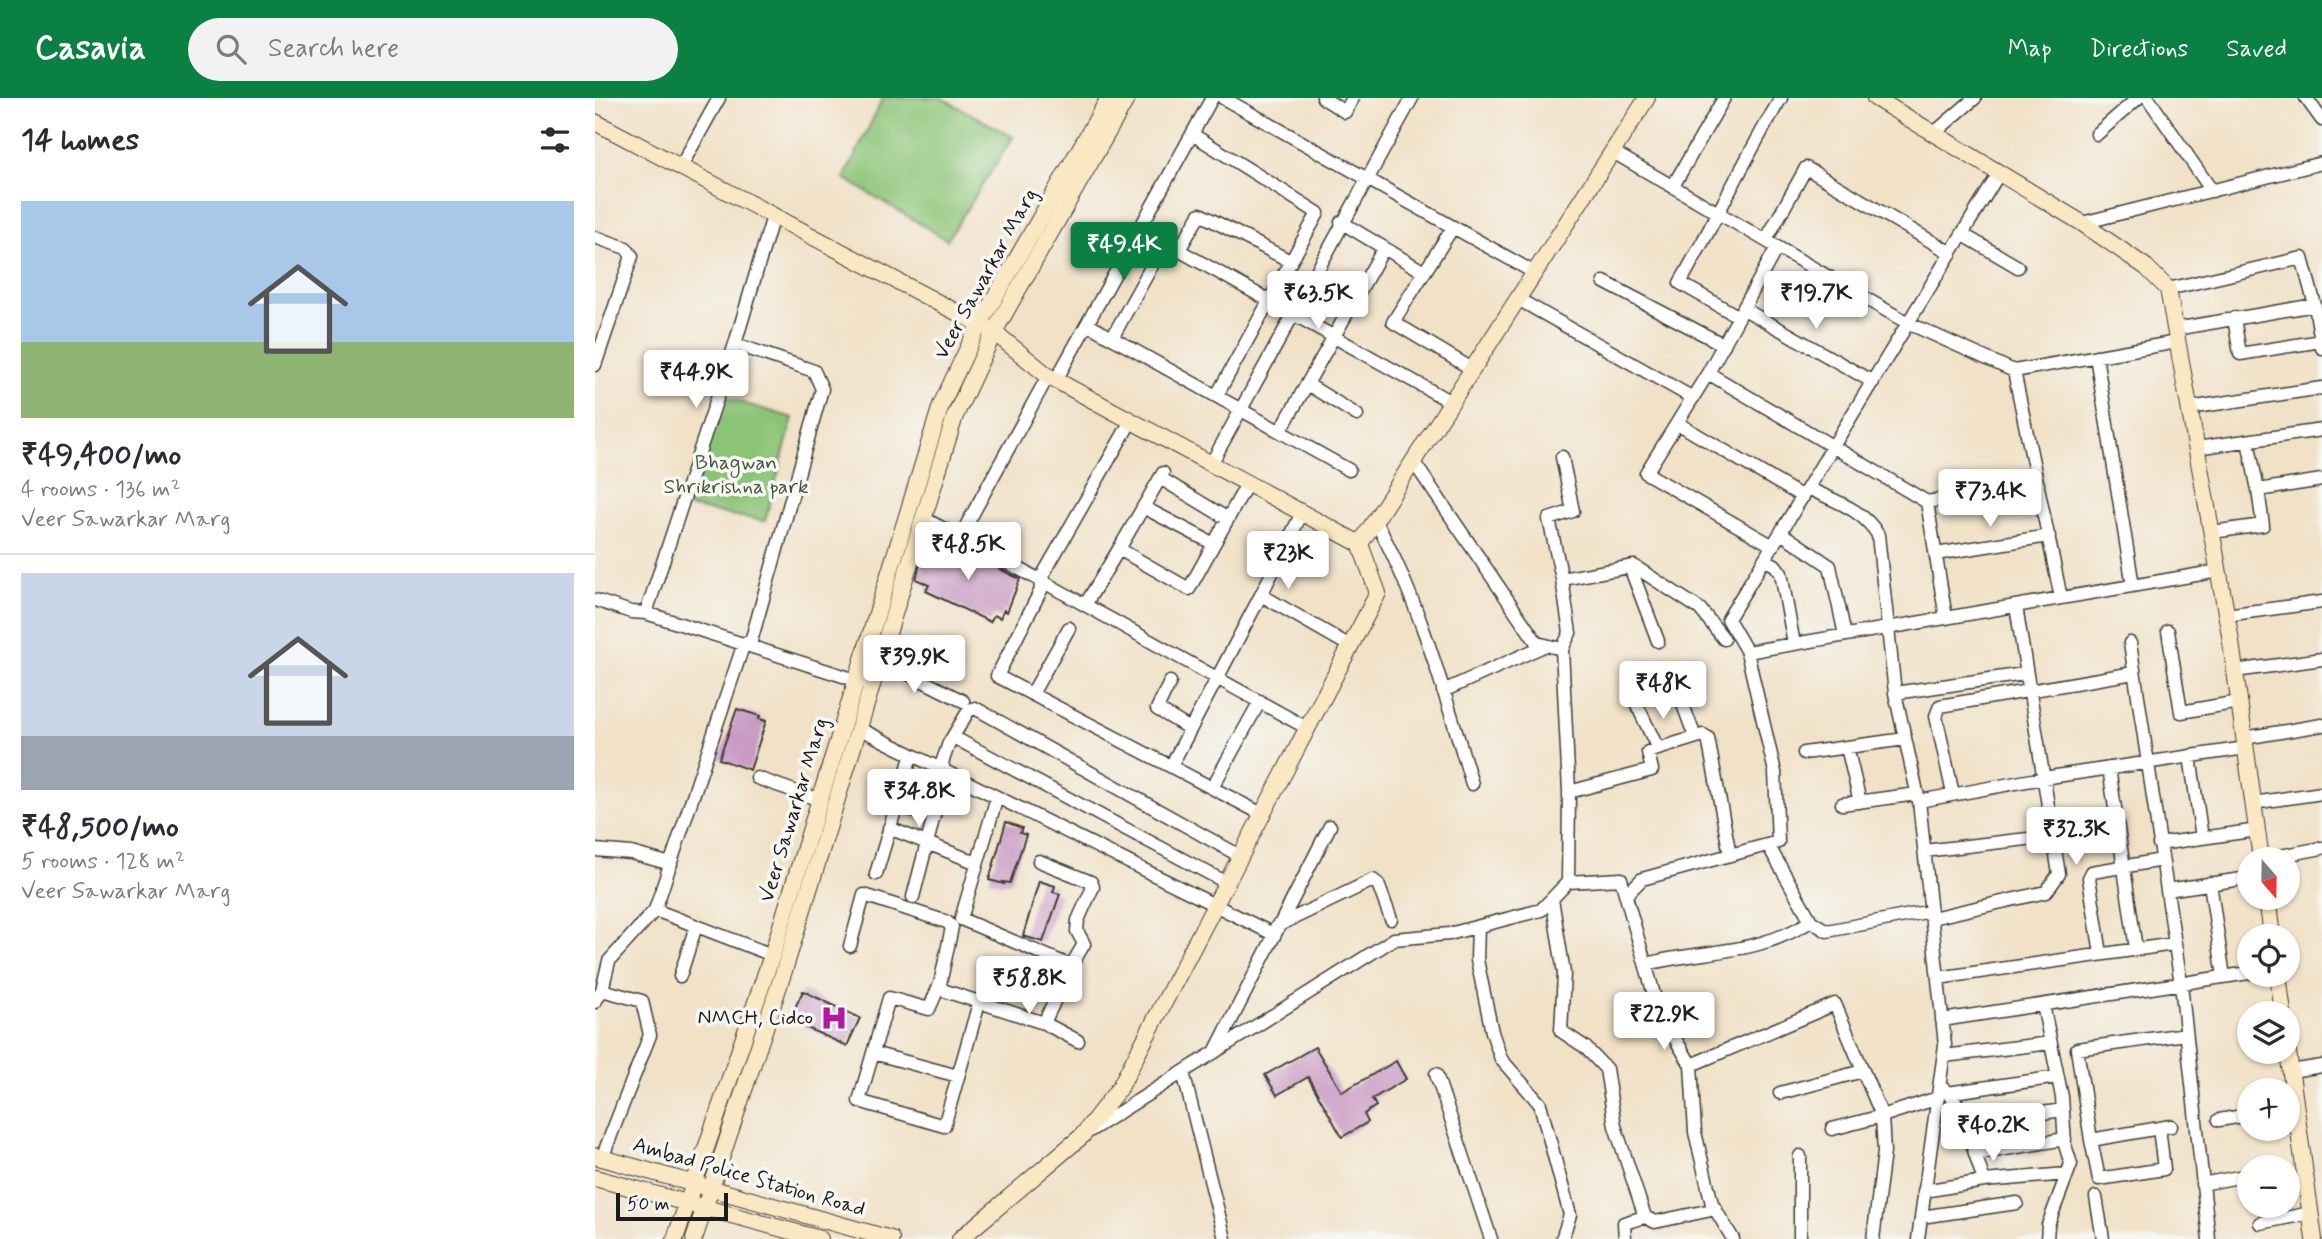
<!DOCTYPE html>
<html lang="en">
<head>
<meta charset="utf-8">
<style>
  body { margin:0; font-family:Mynerve,sans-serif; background:#f2f2f3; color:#2b2b33; height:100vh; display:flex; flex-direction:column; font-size:26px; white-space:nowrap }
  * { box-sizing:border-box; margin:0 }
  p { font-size:23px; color:#7c7c81 }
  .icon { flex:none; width:38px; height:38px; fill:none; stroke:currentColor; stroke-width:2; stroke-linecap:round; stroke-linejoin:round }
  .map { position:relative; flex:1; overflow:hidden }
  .details { display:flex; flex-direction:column; background:#fff; width:595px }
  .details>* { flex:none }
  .needle { width:46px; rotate:160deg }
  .buttons { position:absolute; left:1642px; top:749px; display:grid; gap:14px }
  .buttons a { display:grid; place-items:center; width:63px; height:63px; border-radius:50%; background:#fff; box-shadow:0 2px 5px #0004; font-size:35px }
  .scale { position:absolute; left:21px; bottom:18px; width:112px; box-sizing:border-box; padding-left:7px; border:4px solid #1c1c1c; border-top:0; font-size:19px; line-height:24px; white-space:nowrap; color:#1c1c1c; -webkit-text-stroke:5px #f6f6f2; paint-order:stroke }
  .price { position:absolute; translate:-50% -60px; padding:0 16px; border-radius:7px; background:#fff; color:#222; font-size:23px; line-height:46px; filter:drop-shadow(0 2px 4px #0008) }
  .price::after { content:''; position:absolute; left:50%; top:42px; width:21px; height:16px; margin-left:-10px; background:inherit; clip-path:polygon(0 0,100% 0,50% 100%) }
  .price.current { background:#0b8043; color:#fff }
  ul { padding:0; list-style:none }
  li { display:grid; align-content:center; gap:14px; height:371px; padding:0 21px }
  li+li { border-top:2px solid #e1e1e2 }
  li span { display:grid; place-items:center; height:217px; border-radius:0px; color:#555 }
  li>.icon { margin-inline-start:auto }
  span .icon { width:126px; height:126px; fill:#fffc; stroke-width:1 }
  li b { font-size:30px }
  h2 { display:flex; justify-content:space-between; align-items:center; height:84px; padding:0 21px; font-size:30px }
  header { display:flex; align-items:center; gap:42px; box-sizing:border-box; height:98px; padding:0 35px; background:#0b8043; color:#fff }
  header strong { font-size:33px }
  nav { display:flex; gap:38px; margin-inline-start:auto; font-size:24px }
  .search { width:490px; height:63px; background:#f2f2f3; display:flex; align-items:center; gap:18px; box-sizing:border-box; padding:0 24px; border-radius:38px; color:#7c7c81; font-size:26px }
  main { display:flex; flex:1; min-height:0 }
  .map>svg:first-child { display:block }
  .green { fill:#8cc477; stroke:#54704a; stroke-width:2 }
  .building { fill:#ca9cc5 }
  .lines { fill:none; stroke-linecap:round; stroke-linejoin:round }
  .street-casing { stroke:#3c3a36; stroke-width:15 }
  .secondary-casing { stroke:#3c3a36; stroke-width:18 }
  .street { stroke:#fff; stroke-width:12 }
  .secondary { stroke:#fae7c3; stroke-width:16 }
  .labels { text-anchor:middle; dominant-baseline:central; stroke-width:7; stroke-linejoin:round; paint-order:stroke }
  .street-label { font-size:21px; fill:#1c1c1c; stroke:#f6f6f2 }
  .park-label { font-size:21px; fill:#43573c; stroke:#f6f6f2 }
  .poi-label { font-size:21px; fill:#1c1c1c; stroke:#f6f6f2; text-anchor:end }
</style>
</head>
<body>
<header>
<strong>Casavia</strong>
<div class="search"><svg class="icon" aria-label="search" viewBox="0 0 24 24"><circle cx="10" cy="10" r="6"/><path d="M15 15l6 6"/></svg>Search here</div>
<nav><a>Map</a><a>Directions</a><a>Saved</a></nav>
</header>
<main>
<section class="details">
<h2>14 homes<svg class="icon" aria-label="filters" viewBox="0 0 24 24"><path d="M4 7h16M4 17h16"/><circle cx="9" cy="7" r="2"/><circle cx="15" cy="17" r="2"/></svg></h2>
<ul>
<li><span style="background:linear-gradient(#a9c7e8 65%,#8fb573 0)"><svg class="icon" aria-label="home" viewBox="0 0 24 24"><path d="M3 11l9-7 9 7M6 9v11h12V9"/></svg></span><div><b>₹49,400/mo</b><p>4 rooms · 136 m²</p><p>Veer Sawarkar Marg</p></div></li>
<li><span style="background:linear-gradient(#c9d6e8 75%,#9aa5b1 0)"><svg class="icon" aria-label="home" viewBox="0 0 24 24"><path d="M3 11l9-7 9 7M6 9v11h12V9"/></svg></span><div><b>₹48,500/mo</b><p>5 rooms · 128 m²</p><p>Veer Sawarkar Marg</p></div></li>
</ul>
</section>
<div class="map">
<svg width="1727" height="1141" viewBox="0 0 1727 1141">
  <rect width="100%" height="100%" fill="#f6f6f2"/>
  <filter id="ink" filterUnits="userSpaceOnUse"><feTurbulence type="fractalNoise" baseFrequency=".0143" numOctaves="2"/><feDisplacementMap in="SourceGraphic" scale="14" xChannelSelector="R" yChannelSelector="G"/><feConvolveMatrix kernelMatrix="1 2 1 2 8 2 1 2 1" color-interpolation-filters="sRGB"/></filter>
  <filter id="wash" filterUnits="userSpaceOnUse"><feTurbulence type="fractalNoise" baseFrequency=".00686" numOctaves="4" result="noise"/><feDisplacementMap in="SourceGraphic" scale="28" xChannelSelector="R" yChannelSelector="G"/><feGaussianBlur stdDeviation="1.57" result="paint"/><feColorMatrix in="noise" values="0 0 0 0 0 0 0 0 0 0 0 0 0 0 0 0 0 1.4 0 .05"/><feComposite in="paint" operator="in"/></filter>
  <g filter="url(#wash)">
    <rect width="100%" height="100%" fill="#f1e1c7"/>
    <!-- green -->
    <path class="green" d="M 288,0 L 347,0 L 418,39 L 352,142 L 249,80 Z
      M 128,299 L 198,320 L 170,423 L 86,408 Z"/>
    <g id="blocks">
      <!-- building -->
      <path class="building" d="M 351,444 L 425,481 L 412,514 L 409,512 L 405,520 L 399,517 L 395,524 L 331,493 L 334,487 L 321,481 L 325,466 L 329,468 L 333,458 L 337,460 L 342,450 L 349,449 Z
        M 142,611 L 165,618 L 164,621 L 171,623 L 155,672 L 124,661 Z
        M 323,682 L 338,687 L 328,722 L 311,717 L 310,713 L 319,685 L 322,686 Z
        M 411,724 L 427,730 L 425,735 L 431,737 L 415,785 L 408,784 L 409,786 L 394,782 Z
        M 444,783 L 460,788 L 458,794 L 465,796 L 448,844 L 428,838 Z
        M 208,893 L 265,920 L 252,948 L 194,922 Z
        M 720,949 L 747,994 L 801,963 L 811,981 L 777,1001 L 781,1008 L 769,1016 L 773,1024 L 747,1039 L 713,979 L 682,997 L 670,977 Z"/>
    </g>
  </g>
  <g filter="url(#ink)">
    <use href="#blocks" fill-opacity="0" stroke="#3c3a36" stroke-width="2"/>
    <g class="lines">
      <!-- street casing -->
      <g class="street-casing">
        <path id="street" d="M 628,0 L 940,175
          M 728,0 L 750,14 L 758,0
          M 1553,0 L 1617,93
          M 1711,0 L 1727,22
          M 597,36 L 723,115 L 622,297
          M 1338,36 L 1380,0
          M 1502,36 L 1543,0
          M 1018,54 L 1313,225 L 1419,273
          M 85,70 L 124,0
          M 1403,77 L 1133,521 L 1152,554 L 1624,473
          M 1078,88 L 1129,0
          M 746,124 L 829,174
          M 1487,125 L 1727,65
          M 858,129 L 798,224 L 877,271
          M 544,130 L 856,304
          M 1367,136 L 1423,169
          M 0,139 L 31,150 L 37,158 L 0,267
          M 1171,142 L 1211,70 L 1356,155
          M 1182,149 L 1113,275 L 1332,404 L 1351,520
          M 584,152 L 605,116 L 695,163
          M 1009,184 L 1129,247
          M 1573,191 L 1707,160 L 1720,207 L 1727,250
          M 923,201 L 1098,300
          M 1149,211 L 1278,284
          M 1144,219 L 1085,185 C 1120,124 1150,60 1186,0
          M 1639,220 L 1645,256 L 1726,243
          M 492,226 L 754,372
          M 1580,231 L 1720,207
          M 517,240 L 570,144
          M 140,246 L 219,273 L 227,291 L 155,547
          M 1501,258 L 1538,488
          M 1113,275 L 1051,375 L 1178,448
          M 461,282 L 617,0
          M 712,286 L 762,317
          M 1594,310 L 1727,290
          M 536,323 L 445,482 L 712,630
          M 1082,325 L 1208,399
          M 686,332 L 789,150
          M 1653,343 L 1663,392 L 1727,382
          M 1601,350 L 1727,332
          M 616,366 L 817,0
          M 565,380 L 633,421
          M 1213,390 C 1239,403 1268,411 1283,437 L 1300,595 L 1324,703 L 1350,947 L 1323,1141
          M 1332,404 L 1443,386
          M 548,409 L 619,446
          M 707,415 L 666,497 L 755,548
          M 328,420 L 445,482 L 446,492 L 402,578 L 667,716
          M 780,422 C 825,504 850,597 877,686
          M 1617,434 L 1668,427 L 1663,392
          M 1186,435 L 1235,468 L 1250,537
          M 365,439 L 453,278
          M 524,451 L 568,375
          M 1341,456 L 1454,438
          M 1170,462 L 1180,467 L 1186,475 L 1199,546
          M 1035,469 L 1063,543
          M 967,481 L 954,421 L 978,413 L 967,359
          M 1466,500 L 1419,273 L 1582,244
          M 0,502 L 36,514 L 51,515 L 267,584
          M 490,507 L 524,451 L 594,491 L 652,386
          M 51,515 L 140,246 L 178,118
          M 1631,517 L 1727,504
          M 1573,533 L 1586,614 L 1644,604
          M 149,545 L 60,812 L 177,857
          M 1535,545 L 1586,886 L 1614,1141
          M 967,551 L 975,535 L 967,481 L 1039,468 L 1105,511 L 1129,541
          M 284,561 L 368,603
          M 1640,573 L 1727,561
          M 1078,580 L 1100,639
          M 575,584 L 562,611 L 595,631
          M 848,593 L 951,547
          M 1300,595 L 1429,576
          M 437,596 L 474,530
          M 1043,609 L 1063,651
          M 263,630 L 678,836
          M 358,639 L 632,785
          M 1649,640 L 1727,627
          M 1252,649 L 1265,704
          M 1209,655 L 1310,641
          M 1595,658 L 1607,740
          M 576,668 L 666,497
          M 1514,670 L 1541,851
          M 162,680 L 225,702
          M 617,690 L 665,603
          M 974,694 L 1057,672 L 1053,654 L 1108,637 L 1113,640 L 1135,757
          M 1358,696 L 1341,618 L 1345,608 L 1539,575
          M 402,699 L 366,821 L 476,868 L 489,846 L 482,833 L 483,822 L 498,789 L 496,784 L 444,763
          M 1324,703 L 1448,680 L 1651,650
          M 1658,705 L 1727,695
          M 1247,706 L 1322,696
          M 294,730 L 332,745 L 350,675 L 347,665 L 354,645 L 374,612 L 380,610 L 645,758
          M 1564,746 L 1663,732
          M 1173,747 L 1216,823 L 1232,833 L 1336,813
          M 0,752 L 36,755 L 76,766
          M 1329,753 L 1458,738
          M 1669,761 L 1727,750
          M 281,776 L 316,659
          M 973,784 L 1026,781 L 1064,914 L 1096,967 L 1100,1034 L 1117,1106 L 1138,1141
          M 1615,785 L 1629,879
          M 1572,792 L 1654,780
          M 1031,797 L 1047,781 L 1183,744 L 1180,674 L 1152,554
          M 318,799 L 332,745 L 382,765
          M 957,801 L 969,875 L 966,933 L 990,949 L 1011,971 L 1020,1028 L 1050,1119 L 1029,1125 L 1030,1141
          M 1337,820 L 1451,794 L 1464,776 L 1421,508
          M 682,828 L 778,782 L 783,786 L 796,821
          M 883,829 L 882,862 L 897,934 L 906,961 L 945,1006 L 975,1117 L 967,1141
          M 255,848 L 269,797 L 352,824 L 357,829 L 345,886 L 347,892 L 449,925
          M 1506,856 L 1494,780 L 1497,774 L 1567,762
          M 1051,866 C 1111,851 1161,858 1216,823
          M 476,868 L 449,925 L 483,943
          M 85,878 L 101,828
          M 1343,880 L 1579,846
          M 345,886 L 334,911 L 294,900 L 264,1003 L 349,1028 L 384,905
          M 7,892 L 47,903 L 55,937 L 7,1060
          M 0,904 L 7,892 L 14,863 L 60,812
          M 1448,907 L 1467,999 L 1470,1047 L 1476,1066 L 1453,1127 L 1452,1141
          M 1347,922 L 1654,875
          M 620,954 L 735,728
          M 278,955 L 363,978
          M 1349,958 L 1456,945
          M 1096,967 L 1240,906 L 1287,1018 L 1343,1000
          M 1696,973 L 1727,968
          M 588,974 L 630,1141
          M 841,976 L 896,1141
          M 1349,991 L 1365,1009 L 1389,1083
          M 1185,995 L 1268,973
          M 1352,995 L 1463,979
          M 1624,1022 L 1654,1017
          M 1371,1026 L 1468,1012
          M 1576,1028 L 1496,1042 L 1482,951 L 1591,936
          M 1237,1031 L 1287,1018 L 1289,1054 L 1278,1141
          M 493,1034 L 799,841 L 854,836 L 946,812 L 973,784 L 974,694 L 967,551 L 942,545 L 818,363
          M 1496,1042 L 1504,1081 L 1569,1071 L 1564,1030
          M 1380,1056 L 1470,1041
          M 1607,1086 L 1654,1077
          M 1329,1093 L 1389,1083 L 1472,1076
          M 1501,1099 L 1508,1141
          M 1050,1119 L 1060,1124 L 1121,1111
          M 1326,1119 L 1422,1105
          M 1665,1125 L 1716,1115
          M 1205,1141 L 1205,1058"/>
      </g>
      <!-- secondary casing -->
      <g class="secondary-casing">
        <path id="secondary" d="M 1280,0 L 1487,125 L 1551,169 L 1573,191 L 1635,537 L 1666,761
          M 0,24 L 399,234 L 453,278 L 765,446 L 783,495 L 525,989 L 487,1038 L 365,1141
          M 765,446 L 1052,0
          M 1672,800 L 1677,838
          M 1683,877 L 1688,915
          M 1692,947 L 1719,1141
          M 0,1058 L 296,1141
          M 0,1080 L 225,1141
          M 80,1141 L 177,857 L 346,307 L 384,227 L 514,0
          M 99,1141 L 189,873 L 360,318 L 399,234 L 532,0"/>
      </g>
      <!-- street -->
      <use href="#street" class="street"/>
      <!-- secondary -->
      <use href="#secondary" class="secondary"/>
    </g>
  </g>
  <!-- icons -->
  <defs>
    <g id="hospital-bare" transform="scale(2.1)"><path d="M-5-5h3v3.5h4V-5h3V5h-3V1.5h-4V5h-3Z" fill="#b5179e" stroke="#f6f6f2" stroke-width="2.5" paint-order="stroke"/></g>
  </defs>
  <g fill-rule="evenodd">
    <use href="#hospital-bare" x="239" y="920"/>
  </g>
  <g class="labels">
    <!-- street labels -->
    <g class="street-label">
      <text transform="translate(391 176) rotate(-61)">Veer Sawarkar Marg</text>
      <text transform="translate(199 712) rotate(-73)">Veer Sawarkar Marg</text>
      <text transform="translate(154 1079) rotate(16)">Ambad Police Station Road</text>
    </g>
    <!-- park labels -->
    <g class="park-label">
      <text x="141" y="365">Bhagwan<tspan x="141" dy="24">Shrikrishna park</tspan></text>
    </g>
    <!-- poi labels -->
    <g class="poi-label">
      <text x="218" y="920">NMCH, Cidco</text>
    </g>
  </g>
</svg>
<div class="buttons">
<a><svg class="needle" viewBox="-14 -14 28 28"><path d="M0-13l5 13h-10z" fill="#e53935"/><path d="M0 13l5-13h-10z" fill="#7c7c81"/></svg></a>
<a><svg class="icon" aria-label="locate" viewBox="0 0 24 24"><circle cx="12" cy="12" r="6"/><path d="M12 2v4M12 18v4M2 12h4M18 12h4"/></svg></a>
<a><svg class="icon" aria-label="layers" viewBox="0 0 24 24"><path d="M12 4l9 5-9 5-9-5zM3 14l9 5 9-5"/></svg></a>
<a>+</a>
<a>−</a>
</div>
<div class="scale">50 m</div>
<b class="price current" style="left:529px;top:184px">₹49.4K</b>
<b class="price" style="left:723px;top:233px">₹63.5K</b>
<b class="price" style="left:1221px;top:233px">₹19.7K</b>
<b class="price" style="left:101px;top:312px">₹44.9K</b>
<b class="price" style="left:1395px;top:431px">₹73.4K</b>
<b class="price" style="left:373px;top:484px">₹48.5K</b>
<b class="price" style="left:693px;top:493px">₹23K</b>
<b class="price" style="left:319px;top:597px">₹39.9K</b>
<b class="price" style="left:1068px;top:623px">₹48K</b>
<b class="price" style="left:324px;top:731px">₹34.8K</b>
<b class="price" style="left:1481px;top:769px">₹32.3K</b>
<b class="price" style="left:434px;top:918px">₹58.8K</b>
<b class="price" style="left:1069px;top:954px">₹22.9K</b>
<b class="price" style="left:1398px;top:1065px">₹40.2K</b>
</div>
</main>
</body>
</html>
